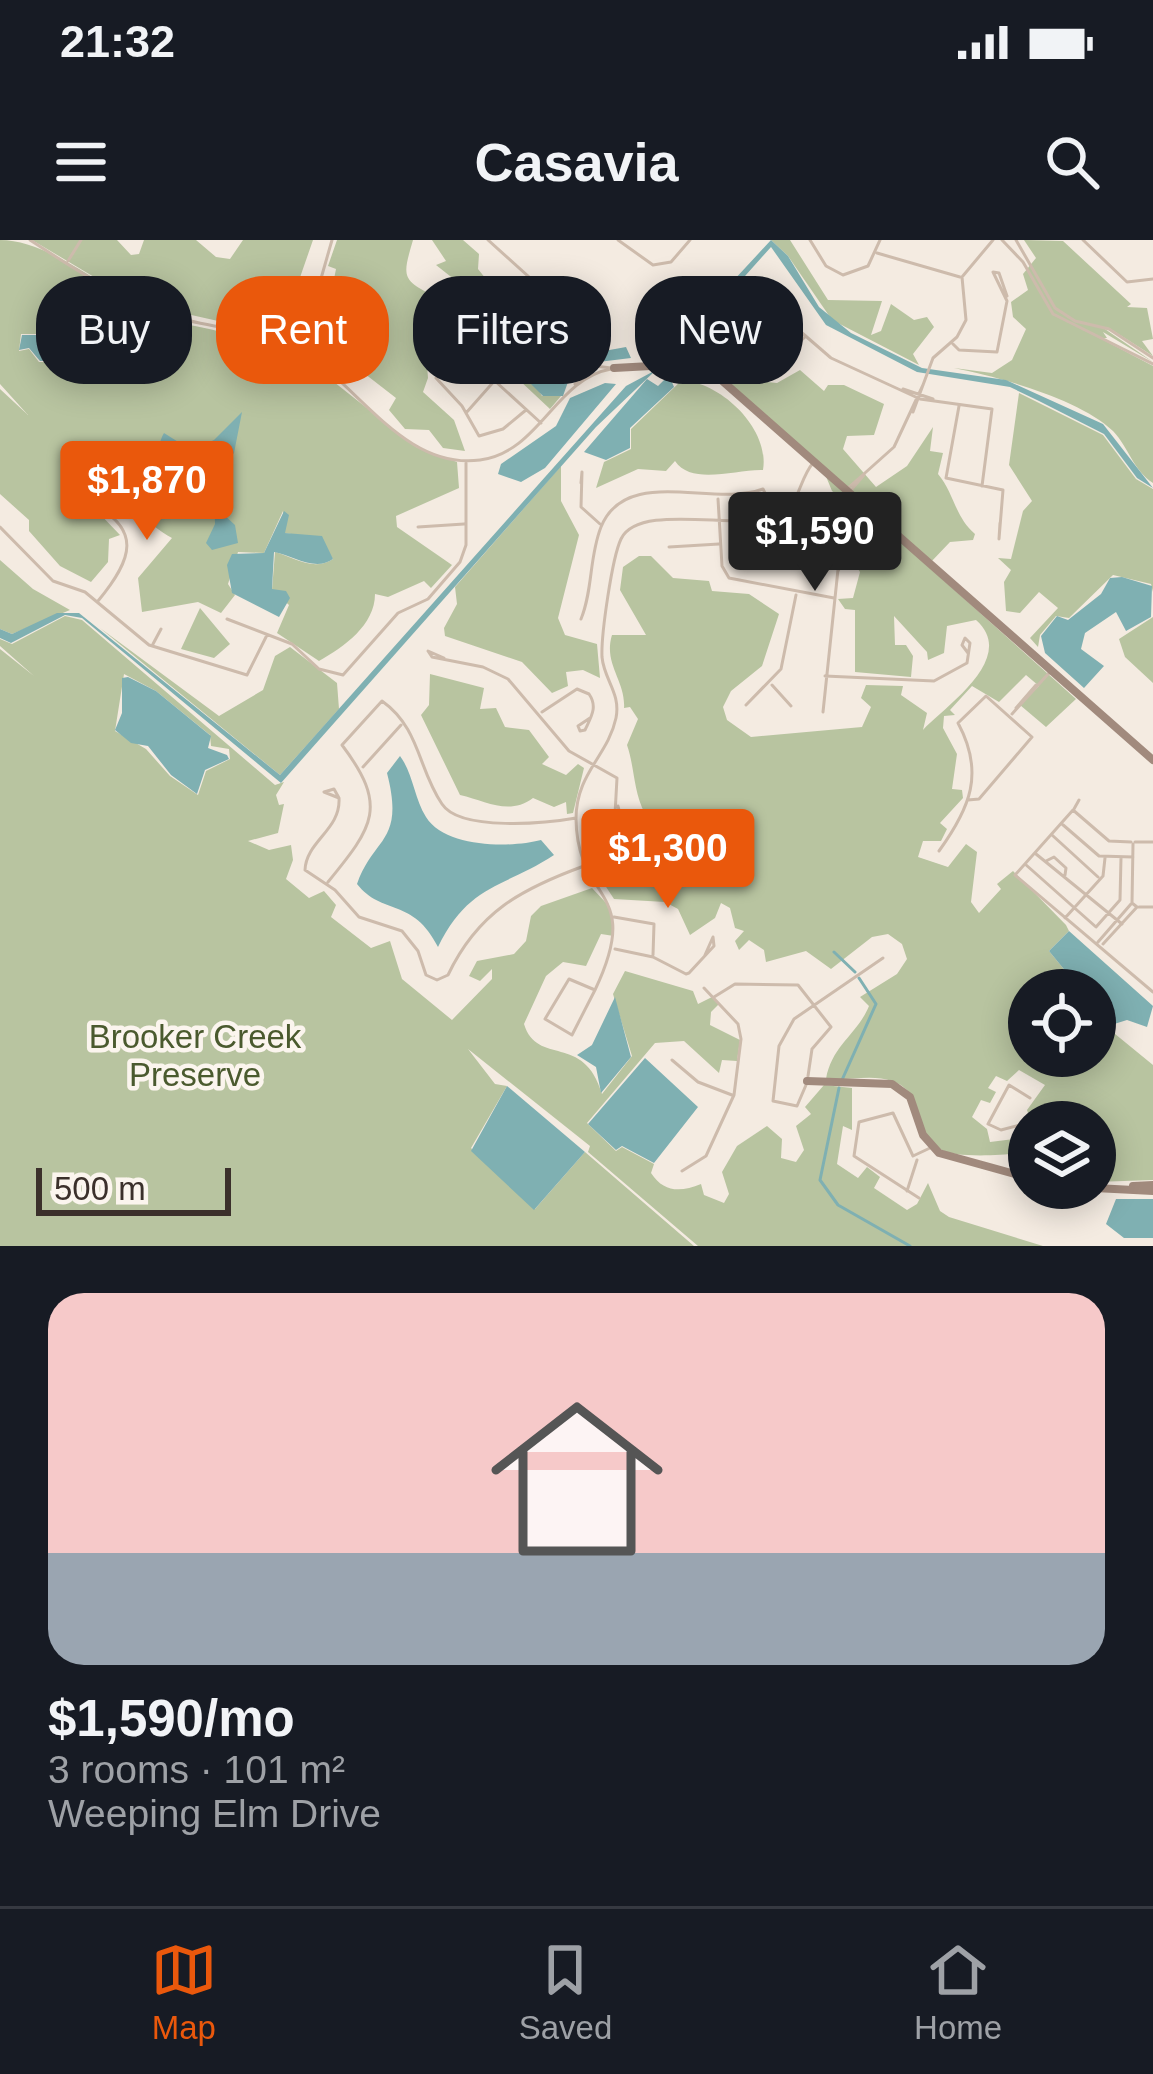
<!DOCTYPE html>
<html lang="en">
<head>
<meta charset="utf-8">
<style>
  body { margin:0; font-family:Arial,sans-serif; background:#20242c; color:#f1f3f6; height:100vh; display:flex; flex-direction:column; font-size:45px; white-space:nowrap }
  * { box-sizing:border-box; margin:0 }
  p { font-size:39px; color:#9ea1a6 }
  .icon { flex:none; width:66px; height:66px; fill:none; stroke:currentColor; stroke-width:2; stroke-linecap:round; stroke-linejoin:round }
  .map { position:relative; height:1006px; overflow:hidden }
  .panel { display:flex; flex-direction:column; background:#171b24; flex:1 }
  .panel>* { flex:none }
  .hud { position:absolute; left:36px; top:36px; width:1083px; height:108px; display:flex; gap:24px }
  .controls { position:absolute; left:1008px; top:729px; display:grid; gap:24px }
  .controls a { display:grid; place-items:center; width:108px; height:108px; border-radius:50%; background:#171b24; box-shadow:0 6px 30px #0003; font-size:60px }
  .scale { position:absolute; left:36px; bottom:30px; width:195px; box-sizing:border-box; padding-left:12px; border:6px solid #3b302b; border-top:0; font-size:33px; line-height:42px; white-space:nowrap; color:#3b302b; -webkit-text-stroke:9px #fbf5ee; paint-order:stroke }
  .price { position:absolute; translate:-50% -102px; padding:0 27px; border-radius:12px; background:#ea580c; color:#fff; font-size:39px; line-height:78px; filter:drop-shadow(0 3px 6px #0008) }
  .price::after { content:''; position:absolute; left:50%; top:72px; width:36px; height:27px; margin-left:-18px; background:inherit; clip-path:polygon(0 0,100% 0,50% 100%) }
  .price.selected { background:#222; color:#fff }
  ul { padding:0; list-style:none }
  li { display:grid; align-content:center; gap:24px; height:636px; padding:0 48px }
  li+li { border-top:3px solid #363941 }
  li span { display:grid; place-items:center; height:372px; border-radius:36px; color:#555 }
  li>.icon { margin-inline-start:auto }
  span .icon { width:216px; height:216px; fill:#fffc; stroke-width:1 }
  li b { font-size:51px }
  .pill { padding:0 42px; border-radius:48px; background:#171b24; box-shadow:0 6px 30px #0003; font-size:42px; line-height:108px }
  .pill.selected { background:#ea580c; color:#fff }
  .status { display:flex; justify-content:space-between; align-items:center; height:84px; padding:0 60px; background:#171b24; direction:ltr }
  .status svg { height:33px; fill:currentColor }
  header { display:flex; justify-content:space-between; align-items:center; height:156px; padding:0 48px; background:#171b24; font-size:54px; font-weight:800 }
  .tab-bar { display:flex; justify-content:space-around; align-items:center; height:168px; border-top:3px solid #363941; background:#171b24; font-size:33px; color:#9ea1a6 }
  .tab-bar a { display:grid; justify-items:center; gap:6px }
  .tab-bar .selected { color:#ea580c }
  .map>svg:first-child { display:block }
  .green { fill:#b8c4a0; fill-rule:evenodd }
  .water { fill:#7fb0b2 }
  .lines { fill:none; stroke-linecap:round; stroke-linejoin:round }
  .stream { stroke:#7fb0b2; stroke-width:3 }
  .street { stroke:#cdbbac; stroke-width:3 }
  .secondary { stroke:#a18a7d; stroke-width:8 }
  .labels { text-anchor:middle; dominant-baseline:central; stroke-width:9; stroke-linejoin:round; paint-order:stroke }
  .park-label { font-size:33px; fill:#4a5a2e; stroke:#fbf5ee }
</style>
</head>
<body>
<div class="status"><b>21:32</b><svg viewBox="0 0 49 12"><path d="M0 12V9h3v3zM5 12V6h3v6zM10 12V3h3v9zM15 12V0h3v12zM26 1h20v11H26zM47 4h2v5h-2z"/></svg></div>
<header><svg class="icon" aria-label="menu" viewBox="0 0 24 24"><path d="M4 6h16M4 12h16M4 18h16"/></svg>Casavia<svg class="icon" aria-label="search" viewBox="0 0 24 24"><circle cx="10" cy="10" r="6"/><path d="M15 15l6 6"/></svg></header>
<div class="map">
<svg width="1153" height="1006" viewBox="0 0 1153 1006">
  <rect width="100%" height="100%" fill="#f4ebe1"/>
  <!-- green -->
  <path class="green" d="M 0,0 C 52,0 111,55 160,77 C 189,90 227,83 247,111 L 249,99 L 305,119 L 416,207 L 457,222 L 459,248 L 396,276 L 397,287 L 452,325 L 431,348 L 424,341 L 388,357 L 375,354 C 375,385 344,407 319,421 L 277,393 L 289,365 L 272,350 L 275,312 C 294,317 313,332 333,319 L 317,298 L 285,293 L 283,271 L 264,313 L 238,312 L 228,344 L 235,355 L 221,373 L 198,362 L 142,372 L 138,338 L 172,298 C 146,285 105,238 76,241 L 81,269 L 97,271 L 120,295 L 109,299 L 108,322 L 91,342 L 60,326 L 29,291 L 29,280 L 0,254 L 0,149 L 28,175 L 0,144 ZM 74,46 L 78,73 L 64,84 L 53,122 L 39,122 L 29,109 L 19,111 L 21,94 L 53,94 L 63,73 L 63,54 Z
    M 32,0 L 117,0 L 131,15 L 139,14 L 144,0 L 196,0 L 216,17 L 230,19 L 243,0 L 313,0 L 280,95 L 169,70 L 126,52 L 131,59 Z
    M 337,0 L 413,0 C 403,35 400,40 435,56 L 429,65 L 494,117 L 482,129 L 459,114 L 434,107 L 426,112 L 428,138 L 423,152 L 454,180 L 465,211 L 443,208 L 429,190 L 405,189 L 389,170 L 396,158 L 347,120 L 341,91 L 327,74 L 336,29 L 328,26 Z
    M 432,0 L 463,0 L 479,14 L 478,29 L 490,44 L 520,49 L 577,99 L 550,103 L 540,124 L 548,137 L 544,143 L 530,136 L 542,156 L 561,156 L 550,169 L 518,139 L 528,125 L 532,101 L 436,25 L 446,21 Z
    M 771,0 L 790,0 L 828,60 L 882,61 L 871,95 L 881,91 L 891,64 L 914,80 L 927,77 L 934,87 L 913,114 L 919,125 L 832,80 L 788,16 Z
    M 1024,0 L 1063,1 L 1131,64 L 1127,67 L 1147,68 L 1153,99 L 1142,101 L 1153,116 L 1109,88 L 1102,87 L 1153,122 L 1103,92 L 1107,98 L 1100,98 L 1153,126 L 1153,243 C 1133,230 1129,208 1113,191 C 1080,159 999,137 954,128 L 992,133 L 1012,120 L 1026,89 L 1013,77 L 1011,62 L 1028,50 L 1023,34 L 1036,18 Z
    M 742,121 L 756,141 L 777,143 L 800,130 L 824,151 L 828,145 L 844,145 L 884,164 L 874,195 L 847,196 L 843,209 L 876,247 L 907,226 L 933,187 L 930,211 L 943,213 L 938,234 C 954,253 955,277 975,294 L 973,300 L 950,302 L 930,323 L 851,253 L 856,244 L 848,250 L 854,242 L 846,248 L 715,130 Z
    M 682,140 C 722,143 770,189 763,230 C 736,229 692,246 675,221 L 666,231 L 638,229 L 596,248 L 604,222 L 631,209 L 631,189 Z
    M 1019,153 L 1103,195 L 1136,239 L 1153,249 L 1153,352 L 1151,344 L 1113,335 L 1069,378 L 1056,376 L 1040,395 L 1038,407 L 1030,398 L 1058,368 L 1039,352 L 1020,373 L 1006,371 L 1004,342 L 1011,330 L 998,318 L 1011,319 L 1023,271 L 1032,261 L 1009,225 Z
    M 561,226 L 561,261 L 579,295 L 558,378 L 565,395 L 597,404 L 600,438 L 583,430 L 566,432 L 568,446 L 552,453 L 522,422 L 445,396 L 444,388 L 457,364 L 455,347 Z
    M 825,234 L 1076,459 L 1046,487 L 1020,465 L 1039,446 L 1026,435 L 999,462 L 972,446 L 950,470 L 955,475 L 944,476 L 943,488 L 957,514 L 952,549 L 962,550 L 963,558 L 940,583 L 947,589 L 941,601 L 923,601 L 918,617 L 948,627 L 966,604 L 977,612 L 971,662 L 979,673 L 1001,649 L 997,644 L 1013,631 L 1066,685 L 1069,691 L 1049,711 L 1081,750 L 1029,750 L 1029,816 L 1095,816 L 1095,790 L 1109,789 L 1153,825 L 1153,940 L 1095,942 L 1095,882 L 1031,882 L 1027,870 L 1045,845 L 1019,830 L 1007,841 L 996,836 L 988,848 L 996,852 L 990,863 L 981,860 L 972,877 L 987,889 L 990,902 L 1029,897 L 1029,912 C 1008,915 955,919 940,909 C 914,893 926,852 892,841 C 872,834 847,841 826,839 C 832,805 857,795 869,766 L 860,757 L 897,734 L 907,719 L 902,704 L 888,694 L 872,697 L 831,729 L 806,711 L 766,722 L 764,710 L 749,700 L 739,710 L 735,701 L 744,691 L 735,688 L 730,668 L 721,663 L 715,678 L 690,695 L 678,669 L 665,662 L 614,659 L 591,624 L 585,587 L 596,580 L 606,591 L 628,596 L 645,574 C 633,550 635,529 627,505 L 638,479 L 630,467 L 624,468 C 626,441 603,424 612,395 L 646,395 L 620,350 L 623,327 L 639,316 L 651,316 L 673,338 L 709,341 L 712,351 L 749,354 L 779,374 L 762,426 L 731,451 L 723,467 L 727,480 L 751,497 L 862,487 L 871,467 L 861,458 L 866,445 L 903,446 L 901,455 L 927,473 L 923,490 C 944,467 1019,418 976,380 L 947,386 L 944,413 L 928,420 L 927,412 L 894,376 L 895,405 L 906,405 L 913,416 L 911,437 L 855,432 L 855,370 L 845,369 L 838,359 L 853,358 L 860,332 L 846,309 L 840,281 L 853,269 L 832,251 Z
    M 0,320 L 33,349 L 70,370 L 12,394 L 0,389 Z
    M 200,368 L 230,404 L 214,418 L 181,409 Z
    M 65,376 L 82,380 L 275,545 L 284,542 L 276,555 L 279,565 L 284,564 L 278,593 L 248,601 L 269,610 L 291,605 L 293,620 L 286,639 L 309,658 L 324,651 L 336,665 L 331,677 L 371,708 L 390,701 L 402,739 L 452,780 L 492,739 L 492,729 L 480,741 L 469,736 L 477,721 L 514,714 L 526,701 L 531,676 L 541,666 L 592,648 L 609,666 L 614,696 L 601,694 L 586,726 L 563,722 L 546,736 L 524,784 C 537,827 584,792 602,854 L 632,816 L 613,754 L 625,731 L 693,751 L 698,764 L 712,757 L 719,764 L 711,772 L 710,785 L 740,800 L 737,821 L 722,820 L 719,833 L 684,801 L 655,803 L 587,883 L 616,911 L 622,907 L 654,924 L 651,933 C 664,953 681,952 701,944 L 704,955 L 724,963 L 729,954 L 722,932 L 737,906 L 767,886 L 782,899 L 781,918 L 796,922 L 804,910 L 796,886 L 811,874 L 805,867 L 824,845 L 852,848 L 852,890 L 843,886 L 837,924 L 858,938 L 867,927 L 880,937 L 874,948 L 907,970 L 917,964 L 928,943 L 940,971 L 949,977 L 1043,1006 L 698,1006 L 588,912 L 590,906 L 468,809 L 495,844 L 507,846 L 471,908 L 535,969 L 585,912 L 694,1006 L 0,1006 L 0,409 L 34,436 L 0,406 L 0,399 L 12,404 ZM 124,434 L 156,451 L 210,495 L 211,506 L 229,509 L 230,519 L 206,531 L 198,555 L 170,536 L 146,509 L 115,491 Z
    M 1153,377 L 1153,443 L 1125,417 L 1119,399 Z
    M 100,388 L 219,476 L 263,450 L 275,416 L 290,407 L 337,443 L 339,469 L 280,535 Z
    M 430,434 L 484,448 L 480,469 L 496,468 L 505,487 L 529,490 L 549,517 L 542,524 L 566,535 L 578,524 L 584,528 L 573,573 L 567,574 L 566,562 L 554,567 L 533,558 C 509,576 486,561 460,555 L 421,475 L 429,465 Z"/>
  <!-- water -->
  <path class="water" d="M 771,0 L 788,16 L 819,67 L 851,93 L 922,128 L 1006,140 L 1103,184 L 1153,248 L 1137,238 L 1104,194 L 1039,161 L 1010,147 L 917,132 L 826,85 L 771,7 L 687,101 L 658,122 Z
    M 73,47 L 78,73 L 64,84 L 53,121 L 40,121 L 29,108 L 19,110 L 22,95 L 54,95 L 65,74 L 65,54 Z
    M 565,98 L 604,111 L 626,107 L 631,118 L 574,125 L 563,156 L 543,156 L 531,144 L 531,135 L 541,144 L 548,138 L 540,123 L 551,102 Z
    M 656,130 L 596,187 L 281,543 L 82,378 L 65,375 L 11,403 L 0,398 L 0,389 L 12,394 L 57,373 L 79,373 L 280,535 L 626,146 Z
    M 669,135 L 674,147 L 630,188 L 630,208 L 606,220 L 584,212 L 647,139 L 658,146 Z
    M 605,143 L 616,144 L 545,228 L 521,242 L 498,234 L 501,224 L 556,186 L 570,158 Z
    M 242,172 L 234,213 L 218,233 L 225,252 L 222,273 L 235,285 L 238,303 L 212,310 L 206,303 L 215,284 L 213,235 L 192,227 L 172,253 L 166,252 C 155,238 155,208 164,193 L 191,210 L 214,200 Z
    M 284,271 L 289,275 L 285,293 L 322,296 L 333,319 C 315,332 294,316 274,312 L 272,349 L 286,351 L 290,358 L 279,377 L 232,353 L 227,325 L 232,314 L 264,313 Z
    M 1122,337 L 1152,346 L 1151,377 L 1126,391 L 1116,372 L 1085,393 L 1081,409 L 1104,426 L 1084,448 L 1045,413 L 1041,396 L 1057,376 L 1068,380 L 1101,354 L 1110,338 Z
    M 128,437 L 156,451 L 211,496 L 208,508 L 227,515 L 229,519 L 205,530 L 197,554 L 171,535 L 148,506 L 131,503 L 115,490 L 122,473 L 122,438 Z
    M 400,516 C 413,533 414,558 426,577 C 445,608 511,608 541,600 L 554,615 C 504,648 469,643 438,707 C 413,657 382,676 357,644 C 374,596 405,603 387,533 Z
    M 1069,691 L 1153,766 L 1147,787 L 1127,780 L 1095,790 L 1095,750 L 1081,750 L 1049,711 Z
    M 615,757 L 631,817 L 601,853 L 596,827 L 577,815 L 592,805 Z
    M 645,818 L 698,867 L 654,923 L 622,906 L 616,910 L 588,884 Z
    M 507,846 L 585,912 L 534,970 L 471,911 Z
    M 1116,959 L 1153,959 L 1153,998 L 1124,998 L 1106,984 Z"/>
  <g class="lines">
    <!-- stream -->
    <path class="stream" d="M 834,712 L 855,732
      M 842,840 L 876,764 L 859,738
      M 839,848 L 820,940 L 838,965 L 910,1006"/>
    <!-- street -->
    <path class="street" d="M 30,0 C 76,30 121,60 175,77 C 217,90 268,89 306,114 C 361,149 406,230 480,220 C 540,212 555,139 611,129
      M 488,0 L 590,92
      M 618,0 L 653,25 L 671,22 L 690,0
      M 810,0 L 826,26 L 843,35 L 868,26 L 880,0
      M 1002,0 L 1023,22 L 1053,74 L 1153,124
      M 1016,0 L 1055,68 L 1075,81 L 1109,89 L 1153,118
      M 1083,0 L 1127,42 L 1153,39
      M 877,13 L 960,37
      M 68,21 L 81,0
      M 434,47 L 518,112
      M 513,74 L 536,87
      M 306,87 L 321,94
      M 805,97 C 775,125 749,135 723,95 L 770,45 L 801,92 L 831,118 L 920,159 L 992,169 L 982,246
      M 953,104 L 959,110 L 997,112 L 1007,61 L 993,32 L 999,33 L 1007,56
      M 295,106 L 312,70 L 332,0
      M 436,138 L 462,166 L 479,196 L 503,189 L 526,170
      M 495,141 L 541,183
      M 575,144 L 595,126 L 611,128
      M 903,149 L 933,159
      M 959,166 L 946,238 L 1003,250 L 999,299 L 1000,283
      M 913,172 L 933,118 L 957,97 L 966,80 L 962,37 L 993,0
      M 466,173 L 519,113 L 556,60
      M 581,243 L 582,232 L 581,267 L 600,284
      M 847,249 L 894,207 L 923,145
      M 851,250 L 864,235
      M 718,259 L 722,326 L 729,338 L 834,358
      M 86,261 C 145,288 132,320 98,361
      M 0,287 L 53,341 L 85,352 L 149,405 L 247,435 L 267,395
      M 418,287 L 464,284
      M 669,307 L 719,304
      M 227,379 L 292,404 L 319,429 L 343,435 L 398,373 L 428,359 L 460,322 L 466,305 L 466,223
      M 581,379 C 593,350 589,317 601,287 C 626,225 713,268 763,249 L 766,255 L 752,253
      M 153,404 L 161,389
      M 444,418 L 428,411 L 432,417 L 483,427 L 508,439 L 569,511 L 617,538 L 615,574 L 621,578 L 618,566
      M 825,436 L 934,441 L 967,423 L 970,403 L 965,398 L 962,405 L 968,413
      M 772,445 L 791,466
      M 746,465 L 781,429 L 796,355
      M 1016,468 L 1036,445
      M 542,472 L 577,449 L 589,454 C 598,467 591,477 585,490 L 580,491 L 578,486 L 590,478
      M 823,472 L 839,320 L 845,317 L 838,331
      M 1012,474 L 1049,433
      M 363,527 L 401,485
      M 339,558 L 334,549 L 324,552 L 339,558 C 341,590 306,601 305,630 L 335,650 L 359,677 L 402,691 L 418,711 L 426,735 L 437,740 L 448,735 C 478,672 521,649 584,626
      M 1074,569 L 1079,560
      M 1062,584 L 1099,616 L 1133,617
      M 1052,595 L 1098,637
      M 1131,602 L 1109,601 L 1073,570 L 1015,635 L 1153,752
      M 1135,602 L 1153,602
      M 1133,604 L 1132,663 L 1137,667
      M 939,611 C 970,568 985,533 958,483 L 986,456 L 1032,497 L 979,559 L 968,560
      M 1036,614 L 1122,684
      M 1046,621 L 1054,617 L 1066,628 L 1065,635
      M 1025,624 L 1096,687 L 1120,660 L 1121,618
      M 328,642 C 374,586 388,566 342,505 L 382,461 C 420,488 418,529 442,564 C 460,592 548,583 576,578
      M 1139,667 L 1153,667
      M 614,677 L 654,684 L 653,715
      M 1065,678 L 1103,636 L 1105,618
      M 1098,702 L 1131,664
      M 1103,704 L 1137,667
      M 615,709 L 653,717 L 686,734 L 689,733 L 714,706 L 713,697 L 705,715
      M 569,739 L 595,750 L 572,795 L 545,779 Z
      M 595,750 C 644,647 577,664 576,579 C 576,533 608,516 616,478 C 621,453 604,440 602,417 C 601,395 612,318 621,299 C 639,261 743,292 779,276 C 799,267 799,239 813,223
      M 714,757 L 735,744 L 798,745 L 831,787 L 812,809 L 808,836
      M 672,820 L 698,842 L 732,855
      M 806,845 L 797,866 L 773,861 L 779,806 L 794,779 L 883,718
      M 1030,858 L 1009,845 L 988,884 L 1001,890 L 1031,882
      M 682,931 L 706,916 L 734,855 L 741,799 L 738,784 L 704,748
      M 907,951 L 917,920
      M 919,958 L 854,916 L 859,882 L 893,873 L 913,916 L 930,908"/>
    <!-- secondary -->
    <path class="secondary" d="M 614,128 L 688,124 L 711,131 L 1153,520
      M 807,841 L 892,844 L 910,857 L 923,895 L 939,913 L 1029,938
      M 1133,946 L 1153,945
      M 1095,948 L 1153,951"/>
  </g>
  <g class="labels">
    <!-- park labels -->
    <g class="park-label">
      <text x="195" y="796">Brooker Creek<tspan x="195" dy="38">Preserve</tspan></text>
    </g>
  </g>
</svg>
<div class="controls">
<a><svg class="icon" aria-label="locate" viewBox="0 0 24 24"><circle cx="12" cy="12" r="6"/><path d="M12 2v4M12 18v4M2 12h4M18 12h4"/></svg></a>
<a><svg class="icon" aria-label="layers" viewBox="0 0 24 24"><path d="M12 4l9 5-9 5-9-5zM3 14l9 5 9-5"/></svg></a>
</div>
<div class="scale">500 m</div>
<b class="price" style="left:147px;top:303px">$1,870</b>
<b class="price selected" style="left:815px;top:354px">$1,590</b>
<b class="price" style="left:668px;top:671px">$1,300</b>
<div class="hud">
<a class="pill">Buy</a>
<a class="pill selected">Rent</a>
<a class="pill">Filters</a>
<a class="pill">New</a>
</div>
</div>
<section class="panel">
<ul>
<li><span style="background:linear-gradient(#f6c9c9 70%,#9aa5b1 0)"><svg class="icon" aria-label="home" viewBox="0 0 24 24"><path d="M3 11l9-7 9 7M6 9v11h12V9"/></svg></span><div><b>$1,590/mo</b><p>3 rooms · 101 m²</p><p>Weeping Elm Drive</p></div></li>
</ul>
</section>
<nav class="tab-bar">
<a class="selected"><svg class="icon" aria-label="map" viewBox="0 0 24 24"><path d="M3 6l6-2 6 2 6-2v14l-6 2-6-2-6 2zM9 4v14M15 6v14"/></svg>Map</a>
<a><svg class="icon" aria-label="saved" viewBox="0 0 24 24"><path d="M7 4h10v16l-5-4-5 4z"/></svg>Saved</a>
<a><svg class="icon" aria-label="home" viewBox="0 0 24 24"><path d="M3 11l9-7 9 7M6 9v11h12V9"/></svg>Home</a>
</nav>
</body>
</html>
